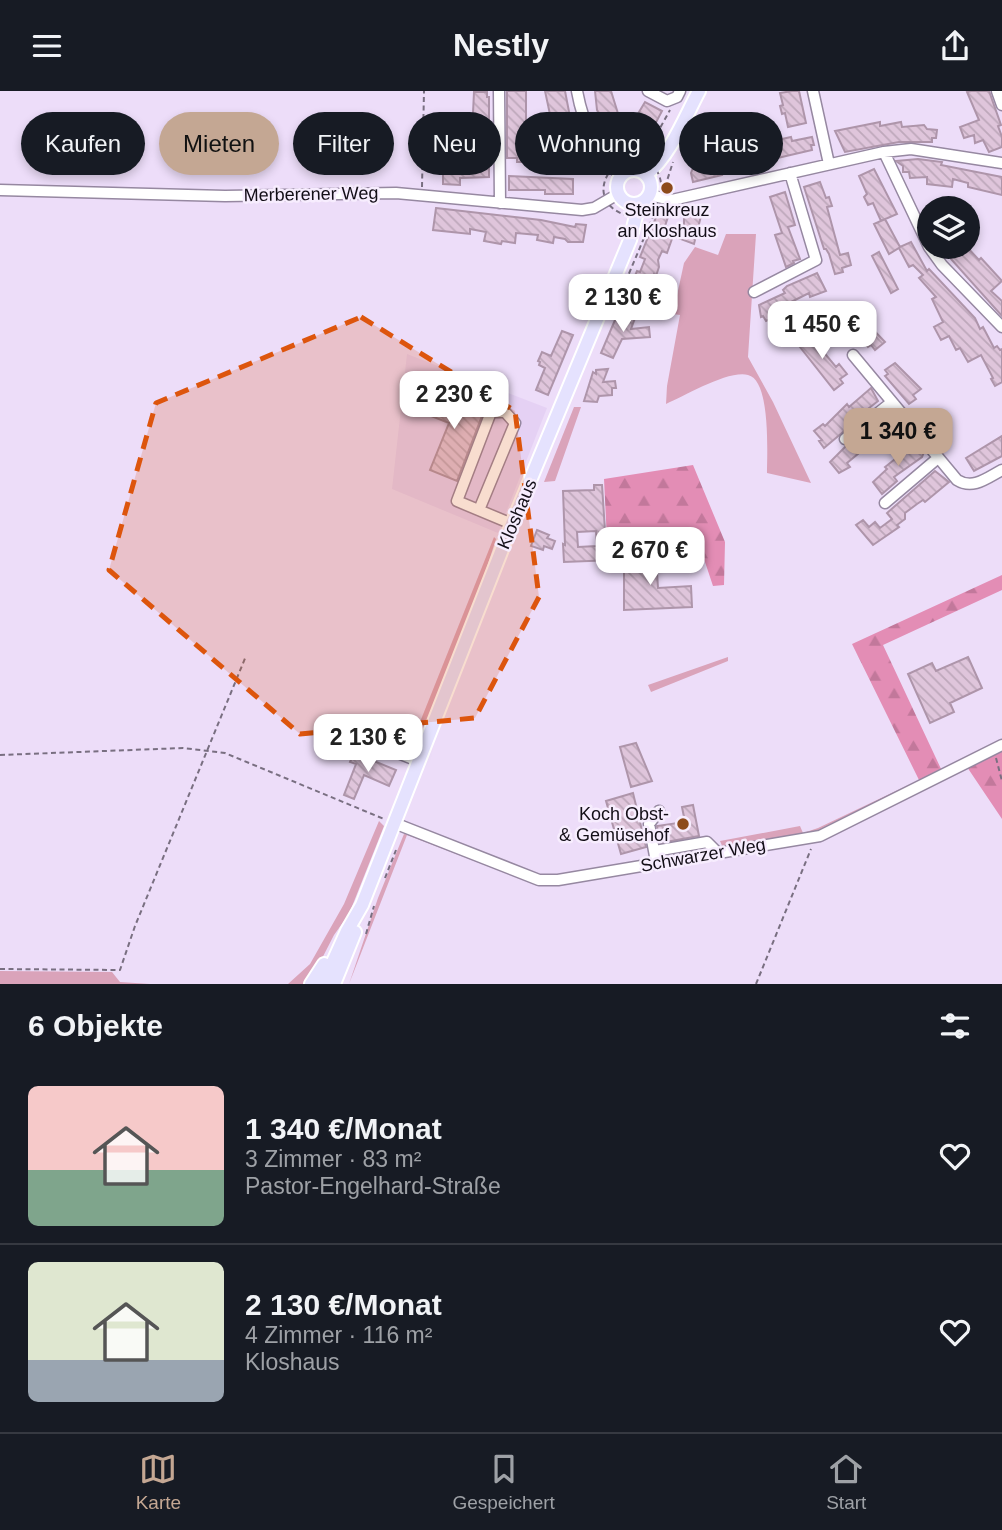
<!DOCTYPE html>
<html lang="de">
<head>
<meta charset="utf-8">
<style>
  body { margin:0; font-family:Arial,sans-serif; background:#242831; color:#f1f3f6; height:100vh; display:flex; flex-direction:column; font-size:26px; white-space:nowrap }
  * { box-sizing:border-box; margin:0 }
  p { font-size:23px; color:#9ea1a6 }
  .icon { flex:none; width:38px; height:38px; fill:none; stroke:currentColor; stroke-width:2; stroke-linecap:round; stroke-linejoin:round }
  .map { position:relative; height:893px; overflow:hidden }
  .panel { display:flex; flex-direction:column; background:#171b24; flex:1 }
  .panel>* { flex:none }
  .guide { position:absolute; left:21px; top:21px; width:961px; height:63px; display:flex; gap:14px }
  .controls { position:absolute; left:917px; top:105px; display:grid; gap:14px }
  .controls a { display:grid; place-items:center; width:63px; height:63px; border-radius:50%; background:#171b24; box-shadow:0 4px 10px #0003; font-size:35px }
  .price { position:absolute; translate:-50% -60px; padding:0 16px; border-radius:14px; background:#fff; color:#222; font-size:23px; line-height:46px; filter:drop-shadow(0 2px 4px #0008) }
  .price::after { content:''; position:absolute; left:50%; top:42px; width:21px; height:16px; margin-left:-10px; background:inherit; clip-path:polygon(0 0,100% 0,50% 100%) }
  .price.on { background:#c4a793; color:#111 }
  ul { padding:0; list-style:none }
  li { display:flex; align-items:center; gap:21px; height:175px; padding:0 28px }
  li+li { border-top:2px solid #363941 }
  li span { display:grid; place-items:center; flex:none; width:196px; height:140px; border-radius:10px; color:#555 }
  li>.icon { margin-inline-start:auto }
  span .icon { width:84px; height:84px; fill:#fffc; stroke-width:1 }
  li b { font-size:30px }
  h2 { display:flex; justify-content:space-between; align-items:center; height:84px; padding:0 28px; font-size:30px }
  .chip { padding:0 24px; border-radius:32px; background:#171b24; box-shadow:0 4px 10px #0003; font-size:24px; line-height:63px }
  .chip.on { background:#c4a793; color:#111 }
  header { display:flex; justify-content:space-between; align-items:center; height:91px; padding:0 28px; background:#171b24; font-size:32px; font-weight:600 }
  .menu { display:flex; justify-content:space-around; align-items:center; height:98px; border-top:2px solid #363941; background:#171b24; font-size:19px; color:#9ea1a6 }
  .menu a { display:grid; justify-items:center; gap:4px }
  .menu .on { color:#c4a793 }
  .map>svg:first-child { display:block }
  .built { fill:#e5d1f4 }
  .grass { fill:#daa3ba }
  .forest { fill:url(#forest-firs) }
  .building { fill:url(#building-back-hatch); stroke:#ae95aa; stroke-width:2; fill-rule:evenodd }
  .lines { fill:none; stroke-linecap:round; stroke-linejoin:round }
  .minor-casing { stroke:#9688a1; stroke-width:13 }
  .major-casing { stroke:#fff; stroke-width:16 }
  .path { stroke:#796f81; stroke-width:2; stroke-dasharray:5 3.5; stroke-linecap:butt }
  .minor { stroke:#fff; stroke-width:10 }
  .major { stroke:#e5e2fe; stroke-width:12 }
  .marked { fill:#dd550d; fill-opacity:0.2; stroke:#dd550d; stroke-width:5; stroke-dasharray:14 9; stroke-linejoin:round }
  .poi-dot { fill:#8d4b1b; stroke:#f7edfe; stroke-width:2.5 }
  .labels { text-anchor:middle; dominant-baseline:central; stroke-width:5; stroke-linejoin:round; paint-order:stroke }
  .street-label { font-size:18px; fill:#130e17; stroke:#f7edfe }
  .poi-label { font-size:18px; fill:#130e17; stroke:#f7edfe }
</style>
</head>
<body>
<header><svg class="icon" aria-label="menu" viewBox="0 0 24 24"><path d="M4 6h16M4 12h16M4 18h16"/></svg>Nestly<svg class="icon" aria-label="share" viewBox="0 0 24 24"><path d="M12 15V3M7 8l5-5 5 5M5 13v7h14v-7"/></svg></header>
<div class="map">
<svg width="1002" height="893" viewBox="0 0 1002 893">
  <defs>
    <pattern id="forest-firs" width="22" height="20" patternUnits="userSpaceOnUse" patternTransform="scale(1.75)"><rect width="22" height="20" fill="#e38db5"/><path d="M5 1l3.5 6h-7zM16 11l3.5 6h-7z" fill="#c2789b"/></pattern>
    <pattern id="building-back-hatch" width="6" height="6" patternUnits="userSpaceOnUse" patternTransform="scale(1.75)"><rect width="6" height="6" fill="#dfc5db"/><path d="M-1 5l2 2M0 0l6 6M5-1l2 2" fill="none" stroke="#bea8bb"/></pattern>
  </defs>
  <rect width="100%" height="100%" fill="#edddf9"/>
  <!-- built -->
  <path class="built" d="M 407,263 L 547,317 L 498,442 L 392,398 Z"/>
  <!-- grass -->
  <path class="grass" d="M 726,143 L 756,143 L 748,266 L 773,311 L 811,392 L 767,382 C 767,364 771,289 748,284 C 728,279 685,305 666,313 L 667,295 L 680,224 L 673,223 L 684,172 L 695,156 L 718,164 Z
    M 574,316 L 581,316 L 555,390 L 544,391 Z
    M 494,446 L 496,448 L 475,513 L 415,659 L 410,656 Z
    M 728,566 L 728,570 L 651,601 L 648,594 Z
    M 919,689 L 920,691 L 815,741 L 723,757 L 720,750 L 800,735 L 803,742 L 818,737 Z
    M 379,730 L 384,735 L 349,823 L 334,844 L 313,885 L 305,893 L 288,893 L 310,873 L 344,813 Z
    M 404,743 L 411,744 L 541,793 L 733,764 L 551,795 L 526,790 L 407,744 L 349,893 L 378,807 Z
    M 0,880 L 112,881 L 120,891 L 150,893 L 0,893 Z"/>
  <!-- forest -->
  <path class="forest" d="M 693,374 L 725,451 L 724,494 L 713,495 L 697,447 L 607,449 L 604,388 Z
    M 1002,484 L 1002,499 L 883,554 L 942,680 L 920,691 L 852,553 Z
    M 1002,658 L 1002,728 L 967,676 Z"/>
  <!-- building -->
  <path class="building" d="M 507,0 L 526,0 L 526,71 L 517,71 L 517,67 L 507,67 Z
    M 545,0 L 565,0 L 571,31 L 567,32 L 586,74 L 574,79 L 555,47 Z
    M 595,0 L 611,0 L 620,29 L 630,36 L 645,11 L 662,20 L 641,60 L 638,61 L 614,48 L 608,41 L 597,19 Z
    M 792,0 L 799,0 L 806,32 L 788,36 L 785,22 L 782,23 L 780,15 L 783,14 L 780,2 Z
    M 971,0 L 989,0 L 1001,34 L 998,35 L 1002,46 L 1002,56 L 989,61 L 983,49 L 975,52 L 974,44 L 964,47 L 960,36 L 979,29 L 967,1 Z
    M 474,1 L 487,1 L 487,6 L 489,6 L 489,86 L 460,87 L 460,94 L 443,93 L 443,76 L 472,80 L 474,77 L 475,47 L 470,47 L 470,26 L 473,22 Z
    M 880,31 L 880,35 L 901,31 L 902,36 L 924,34 L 927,38 L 937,39 L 936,47 L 932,47 L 932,51 L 899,51 L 845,61 L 835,40 Z
    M 791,46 L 792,50 L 812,46 L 814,54 L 811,54 L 812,59 L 769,69 L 770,73 L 761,75 L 760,71 L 759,76 L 751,77 L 751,74 L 721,80 L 722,84 L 693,91 L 691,82 L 694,74 L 774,55 L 773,50 Z
    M 918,68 L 942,71 L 941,74 L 1002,86 L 1002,104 L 968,96 L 968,92 L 953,88 L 952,96 L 927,93 L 927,86 L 910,87 L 909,81 L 903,81 L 903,75 L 896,70 Z
    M 874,78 L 897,123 L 881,130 L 873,112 L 868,114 L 864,106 L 867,103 L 859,85 Z
    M 509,85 L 573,88 L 573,103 L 545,103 L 545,99 L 509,99 Z
    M 820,91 L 826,107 L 829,106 L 832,115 L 827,116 L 840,164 L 848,162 L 851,174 L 842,177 L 843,181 L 835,183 L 829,163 L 826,158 L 824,158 L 804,96 Z
    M 785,101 L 795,134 L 788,136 L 800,168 L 793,170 L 794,172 L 786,176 L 775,144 L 782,142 L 770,106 Z
    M 689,115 L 689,117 L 703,117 L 694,153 L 673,145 L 667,162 L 662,160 L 658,169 L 659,176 L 656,185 L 654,183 L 653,186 L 658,188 L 655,195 L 650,193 L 645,198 L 637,198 L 639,192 L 634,187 L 637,180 L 640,181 L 645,168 L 640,166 L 659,119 L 663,121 L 666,116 ZM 676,120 L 684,123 L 684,142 L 665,135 L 669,123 Z
    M 436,117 L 541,129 L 575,136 L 576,133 L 586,134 L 583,151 L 568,151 L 565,148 L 554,146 L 553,152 L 537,149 L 538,144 L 516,142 L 515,152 L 502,150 L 501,153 L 484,150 L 486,141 L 470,138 L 470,143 L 433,139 Z
    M 885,128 L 900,156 L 911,151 L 927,180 L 929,178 L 975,227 L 980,238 L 983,236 L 994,257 L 997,255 L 1000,259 L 1002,258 L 1002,291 L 995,295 L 991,288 L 993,287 L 981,264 L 968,271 L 960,257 L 956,259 L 949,245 L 941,249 L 934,236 L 943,231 L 932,208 L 936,206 L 919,187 L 923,184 L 913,174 L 909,176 L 899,157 L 889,163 L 874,133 Z
    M 947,156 L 967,156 L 979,169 L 981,167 L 1002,190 L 991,200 L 1002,210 L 1002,225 L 951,168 Z
    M 879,161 L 898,198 L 891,202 L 872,165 Z
    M 817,182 L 826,200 L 810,206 L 809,202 L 785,214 L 788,220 L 766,230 L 763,225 L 761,226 L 759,214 L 785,202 L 783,199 L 787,195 Z
    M 862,212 L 868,220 L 862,227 L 885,251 L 875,259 L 871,254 L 868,256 L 854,239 L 836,254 L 829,245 L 838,238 L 835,234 Z
    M 621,222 L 629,222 L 635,227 L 631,238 L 649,236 L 650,246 L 622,248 L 613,267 L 601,262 L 615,229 L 618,230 Z
    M 562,240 L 573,244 L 548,304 L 536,299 L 545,277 L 539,274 L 540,271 L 538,270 L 542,261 L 551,265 Z
    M 810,241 L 816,252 L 836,276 L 839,273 L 847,283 L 840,288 L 843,292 L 834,299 L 796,251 Z
    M 895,272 L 921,298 L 913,304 L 916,308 L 909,313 L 885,285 L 888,283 L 885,279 Z
    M 608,278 L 603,291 L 615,290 L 616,297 L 612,297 L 612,304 L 599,305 L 597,311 L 584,310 L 593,281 L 596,283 L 596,279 Z
    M 437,297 L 485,317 L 457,390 L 430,379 L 449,332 L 426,323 Z
    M 871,297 L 878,310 L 864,321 L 861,318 L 849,328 L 851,331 L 849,336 L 824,357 L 819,350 L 822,349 L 814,340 L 823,333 L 825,335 L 847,313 L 849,316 Z
    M 889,323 L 899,335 L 883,350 L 882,347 L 866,360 L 864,358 L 847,372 L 850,376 L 839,382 L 830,371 L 846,355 Z
    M 1002,345 L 1002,365 L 974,380 L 966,367 Z
    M 914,353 L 917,357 L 919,355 L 924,361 L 922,366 L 894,386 L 897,390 L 882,403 L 873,391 L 887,378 L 885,376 Z
    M 935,380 L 949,391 L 925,411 L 923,409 L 917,413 L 905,422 L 905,428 L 897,434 L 899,436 L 873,454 L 856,434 L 863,429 L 869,436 L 875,431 L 880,437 L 892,428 L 887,422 Z
    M 594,394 L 602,394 L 606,455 L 614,454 L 614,469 L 564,471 L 563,453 L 565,454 L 563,400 L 594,399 ZM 596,440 L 597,455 L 578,456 L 577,441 Z
    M 537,439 L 549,444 L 547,447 L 555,450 L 552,458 L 544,455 L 543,459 L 531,455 Z
    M 656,465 L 658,497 L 691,495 L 692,516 L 624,519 L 624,467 Z
    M 968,566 L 982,597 L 950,612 L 954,621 L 930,632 L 908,583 L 932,572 L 936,580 Z
    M 636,652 L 652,690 L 631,696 L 620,656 Z
    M 354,662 L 396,679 L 389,695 L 364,684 L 354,708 L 344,704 L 356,673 L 350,671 Z
    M 633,702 L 646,756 L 621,763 L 606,710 Z
    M 693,714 L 699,745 L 660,752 L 657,735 L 685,731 L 682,716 Z"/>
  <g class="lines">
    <!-- minor casing -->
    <g class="minor-casing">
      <path id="minor" d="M 499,0 L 500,112
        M 577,0 C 583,33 596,62 621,85
        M 648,0 L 667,10 L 677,6 L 680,0
        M 813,0 L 829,73
        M 997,0 L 1002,14
        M 884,61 L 929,156
        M 0,99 L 225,105 L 396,102 L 582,119 L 594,117 L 618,103
        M 649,104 L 672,109 L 884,61 L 911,58 L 1002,72
        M 929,156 L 942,174 L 1002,236
        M 754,201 L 816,169 L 790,82
        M 853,264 L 957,389 C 973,399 987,387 1002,379
        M 845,348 L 892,311
        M 885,412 L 938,367
        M 479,419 L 515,332 L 505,321 L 491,321 L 457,410 L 512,433
        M 358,646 L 418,670
        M 394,732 L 539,789 L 558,789 L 820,745 L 1002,654
        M 655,760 L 707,751 L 718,762
        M 655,765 L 649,733 L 659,720"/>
    </g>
    <!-- major casing -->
    <g class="major-casing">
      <path id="major" d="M617 96a17 17 0 1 1 34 0a17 17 0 1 1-34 0Z
        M 646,84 C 671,63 684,28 699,0
        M 311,893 L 324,873
        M 323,893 L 347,840 L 362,814 L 512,433 L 630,149 L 636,125 L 635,113
        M 334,893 L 355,841"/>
    </g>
    <!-- path -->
    <path class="path" d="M 644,66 L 670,19
      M 644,67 C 655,75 662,84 661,98 C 658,145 587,124 607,85 C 616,68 629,69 644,67 Z
      M 422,96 L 424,0
      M 665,96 L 673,71
      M 619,206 L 658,114
      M 0,664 L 183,657 L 225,662 L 384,728
      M 996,667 L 1002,690
      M 385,787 L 396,759
      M 366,843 L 374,815
      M 0,878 L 120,879 L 135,835 L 246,565
      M 756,893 L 811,758"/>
    <!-- minor -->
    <use href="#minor" class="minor"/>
    <!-- major -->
    <use href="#major" class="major"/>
  </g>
  <!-- marked area -->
  <path class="marked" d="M 361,226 L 515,320 L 539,506 L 475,627 L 300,643 L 109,479 L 156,312 Z"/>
  <!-- markers -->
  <g class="poi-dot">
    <circle cx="667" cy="97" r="7"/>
    <circle cx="683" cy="733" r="7"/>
  </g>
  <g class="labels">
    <!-- street labels -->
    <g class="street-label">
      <text transform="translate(311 103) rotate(-1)">Merberener Weg</text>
      <text transform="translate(517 423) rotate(-67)">Kloshaus</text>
      <text transform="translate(703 764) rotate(-10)">Schwarzer Weg</text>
    </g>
    <!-- poi labels -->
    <g class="poi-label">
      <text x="667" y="119">Steinkreuz<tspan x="667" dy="21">an Kloshaus</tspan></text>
      <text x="669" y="723" text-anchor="end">Koch Obst-<tspan x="669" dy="21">&amp; Gemüsehof</tspan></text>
    </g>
  </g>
</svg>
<div class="controls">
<a><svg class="icon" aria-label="layers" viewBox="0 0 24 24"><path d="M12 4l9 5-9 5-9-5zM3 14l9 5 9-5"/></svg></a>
</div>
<b class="price" style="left:623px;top:243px">2 130 €</b>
<b class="price" style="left:822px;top:270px">1 450 €</b>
<b class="price" style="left:454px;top:340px">2 230 €</b>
<b class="price on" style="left:898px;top:377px">1 340 €</b>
<b class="price" style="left:650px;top:496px">2 670 €</b>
<b class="price" style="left:368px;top:683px">2 130 €</b>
<div class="guide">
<a class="chip">Kaufen</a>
<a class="chip on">Mieten</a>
<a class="chip">Filter</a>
<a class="chip">Neu</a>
<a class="chip">Wohnung</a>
<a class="chip">Haus</a>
</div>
</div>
<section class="panel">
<h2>6 Objekte<svg class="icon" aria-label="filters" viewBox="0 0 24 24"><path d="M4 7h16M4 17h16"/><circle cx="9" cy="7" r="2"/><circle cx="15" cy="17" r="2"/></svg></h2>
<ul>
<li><span style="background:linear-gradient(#f6c9c9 60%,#7fa58c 0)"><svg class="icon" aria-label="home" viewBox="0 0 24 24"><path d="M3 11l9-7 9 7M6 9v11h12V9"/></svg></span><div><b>1 340 €/Monat</b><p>3 Zimmer · 83 m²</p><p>Pastor-Engelhard-Straße</p></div><svg class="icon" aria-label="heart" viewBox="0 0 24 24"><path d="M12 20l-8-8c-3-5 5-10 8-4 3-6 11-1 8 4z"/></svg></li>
<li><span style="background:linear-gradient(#dfe7d0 70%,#9aa5b1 0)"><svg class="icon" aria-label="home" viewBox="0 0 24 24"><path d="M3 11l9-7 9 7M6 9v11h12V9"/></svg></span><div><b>2 130 €/Monat</b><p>4 Zimmer · 116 m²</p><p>Kloshaus</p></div><svg class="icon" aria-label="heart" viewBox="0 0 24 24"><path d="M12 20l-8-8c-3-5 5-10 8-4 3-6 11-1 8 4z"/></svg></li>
</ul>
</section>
<nav class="menu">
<a class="on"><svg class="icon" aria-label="map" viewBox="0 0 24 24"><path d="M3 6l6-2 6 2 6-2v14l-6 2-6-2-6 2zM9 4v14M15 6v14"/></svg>Karte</a>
<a><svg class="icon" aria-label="saved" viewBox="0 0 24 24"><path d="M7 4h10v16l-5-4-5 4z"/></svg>Gespeichert</a>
<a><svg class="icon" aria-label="home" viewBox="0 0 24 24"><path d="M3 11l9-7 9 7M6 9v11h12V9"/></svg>Start</a>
</nav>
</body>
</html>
